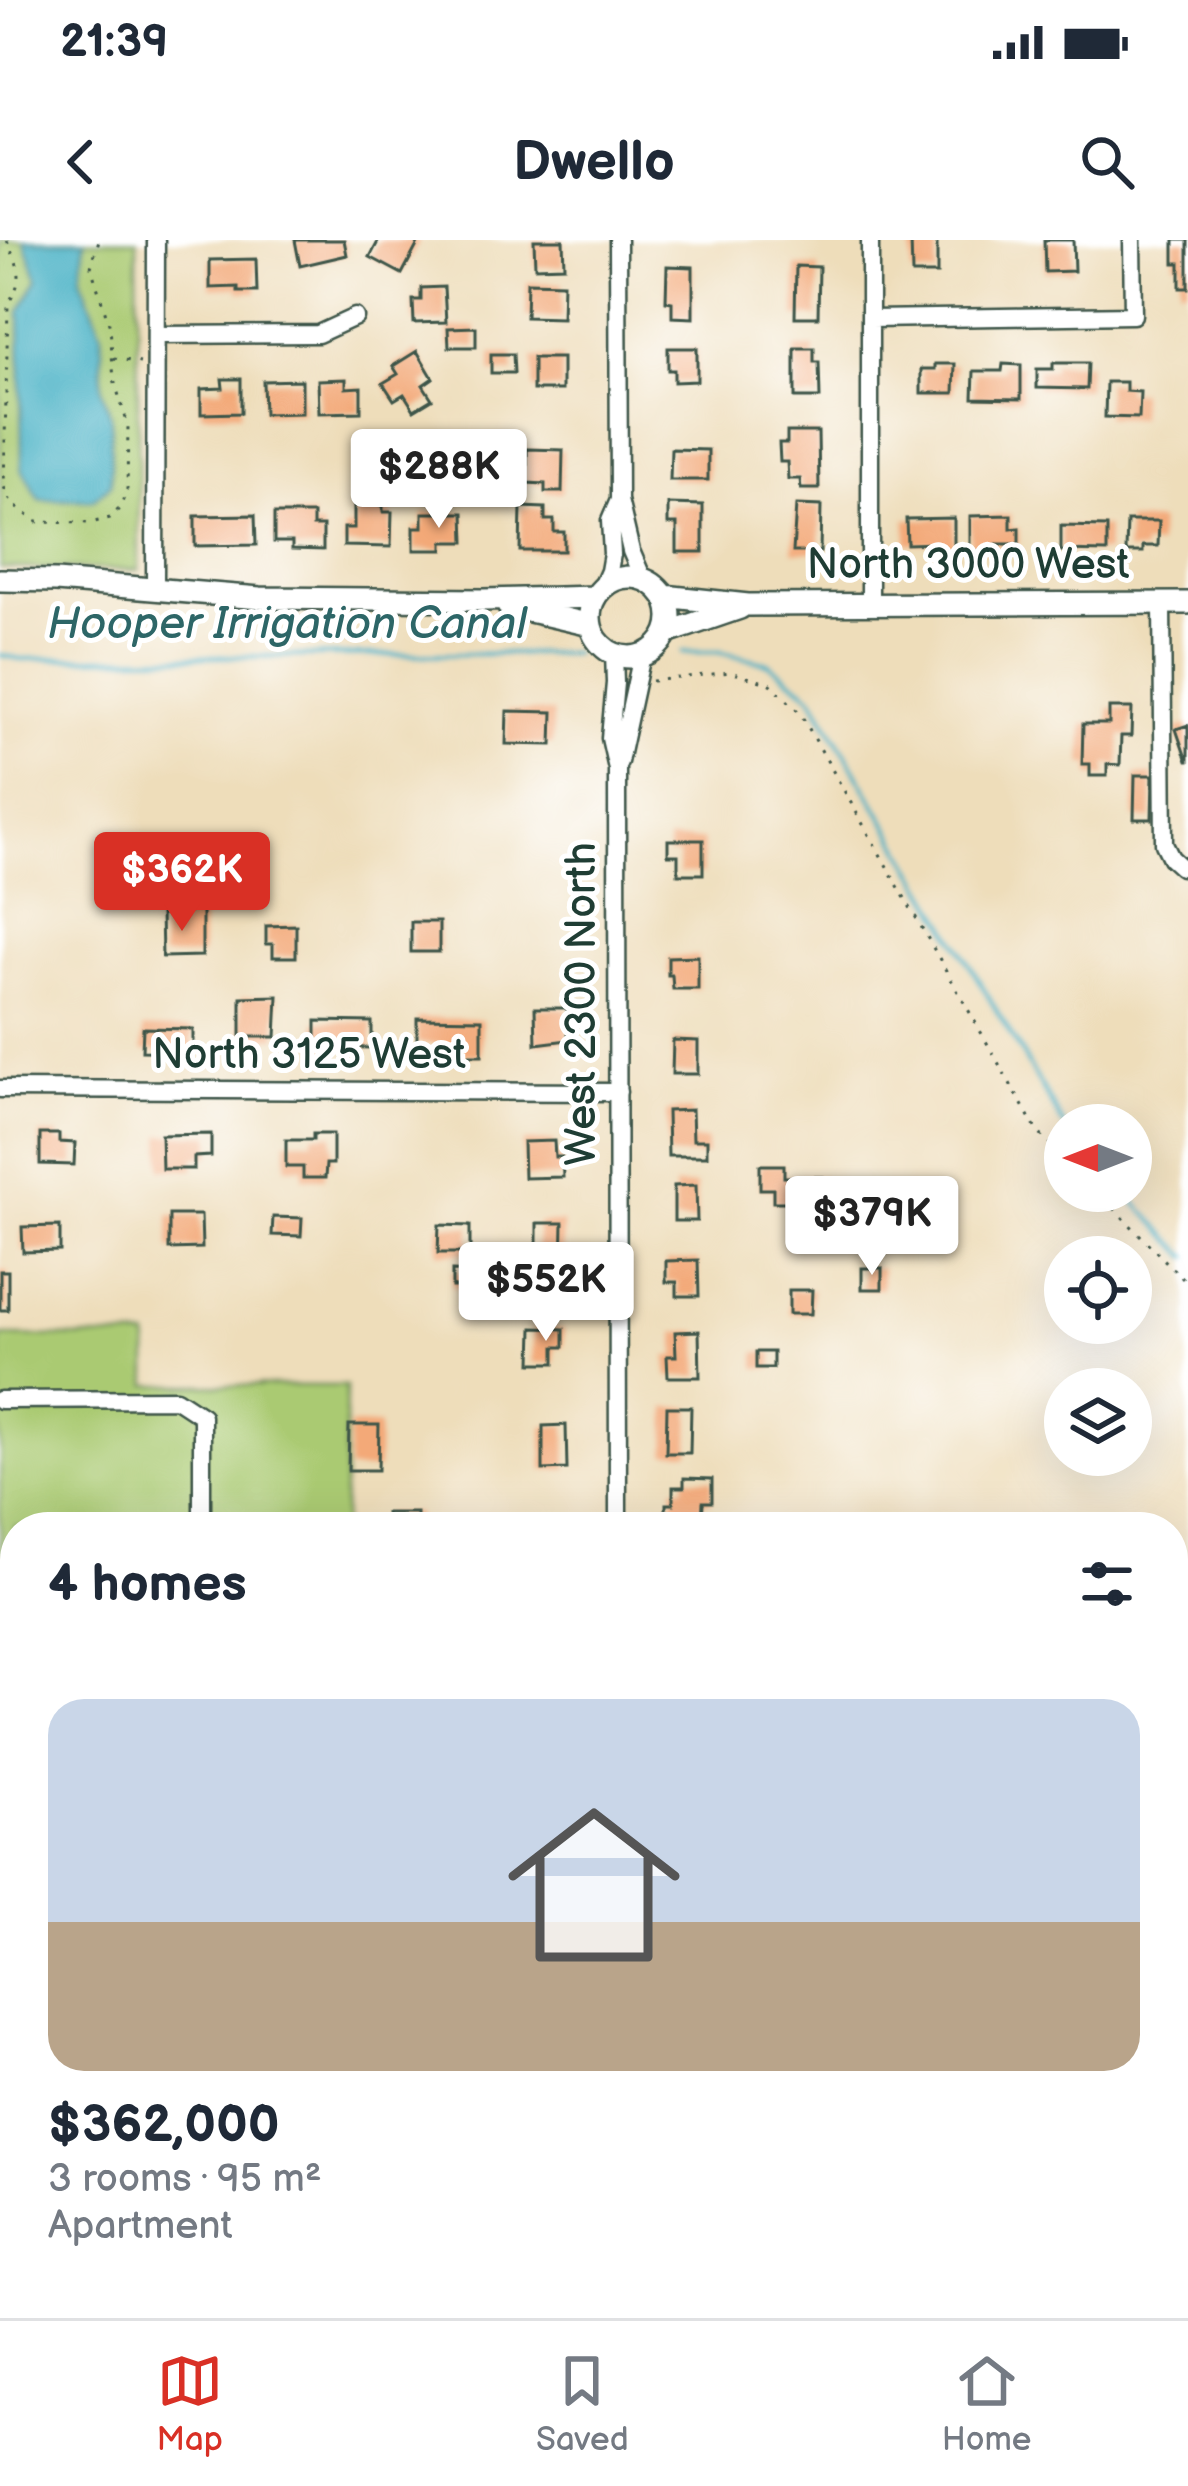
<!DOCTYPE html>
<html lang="en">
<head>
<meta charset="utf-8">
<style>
  body { margin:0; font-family:"Balsamiq Sans",sans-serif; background:#f2f2f3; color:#1f2937; height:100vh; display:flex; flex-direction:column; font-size:45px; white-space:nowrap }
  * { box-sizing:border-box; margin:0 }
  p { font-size:39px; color:#747a83 }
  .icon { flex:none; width:66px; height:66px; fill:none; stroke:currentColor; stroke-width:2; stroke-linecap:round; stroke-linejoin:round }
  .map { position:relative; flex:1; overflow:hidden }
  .details { position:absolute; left:0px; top:1272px; width:1188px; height:807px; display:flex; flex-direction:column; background:#fff; border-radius:48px 48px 0 0; box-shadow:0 12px 48px #0002 }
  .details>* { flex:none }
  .needle { width:78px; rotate:270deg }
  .buttons { position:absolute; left:1044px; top:864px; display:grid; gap:24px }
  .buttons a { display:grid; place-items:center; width:108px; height:108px; border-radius:50%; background:#fff; box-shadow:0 12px 48px #0002; font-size:60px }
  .price { position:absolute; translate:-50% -102px; padding:0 27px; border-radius:12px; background:#fff; color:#222; font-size:39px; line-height:78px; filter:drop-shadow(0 3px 6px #0008) }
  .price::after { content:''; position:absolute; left:50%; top:72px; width:36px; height:27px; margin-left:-18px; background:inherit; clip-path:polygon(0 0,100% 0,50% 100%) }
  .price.current { background:#d93025; color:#fff }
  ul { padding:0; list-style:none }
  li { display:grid; align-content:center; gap:24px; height:636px; padding:0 48px }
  li span { display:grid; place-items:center; height:372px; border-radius:36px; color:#555 }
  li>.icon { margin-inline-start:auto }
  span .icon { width:216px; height:216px; fill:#fffc; stroke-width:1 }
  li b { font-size:51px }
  h2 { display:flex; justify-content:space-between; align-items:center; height:144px; padding:0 48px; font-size:51px }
  .status { display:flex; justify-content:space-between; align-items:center; height:84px; padding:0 60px; background:#fff; direction:ltr }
  .status svg { height:33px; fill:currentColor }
  header { display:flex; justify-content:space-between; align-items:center; height:156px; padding:0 48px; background:#fff; font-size:54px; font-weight:600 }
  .tabs { display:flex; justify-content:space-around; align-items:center; height:168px; border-top:3px solid #e0e1e3; background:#fff; font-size:33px; color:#747a83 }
  .tabs a { display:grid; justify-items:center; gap:6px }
  .tabs .current { color:#d93025 }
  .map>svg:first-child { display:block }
  .green { fill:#aaca72; stroke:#648453; stroke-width:3 }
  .water { fill:#47b1c5; stroke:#33777c; stroke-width:3 }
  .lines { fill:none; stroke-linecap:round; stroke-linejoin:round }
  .stream { stroke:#47b1c5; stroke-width:4.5 }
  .building { fill:#f3a978 }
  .minor-casing { stroke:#3e5548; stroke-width:21 }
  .major-casing { stroke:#3e5548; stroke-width:26 }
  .path { stroke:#3e5548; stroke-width:3; stroke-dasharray:3 9; stroke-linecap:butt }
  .minor { stroke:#fff; stroke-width:16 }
  .major { stroke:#fff; stroke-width:21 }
  .labels { text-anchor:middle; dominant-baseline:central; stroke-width:10; stroke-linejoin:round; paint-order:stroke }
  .street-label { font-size:42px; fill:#1f3d34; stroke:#fff }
  .water-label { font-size:45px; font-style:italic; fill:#2d6667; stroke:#fff }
</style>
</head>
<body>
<div class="status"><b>21:39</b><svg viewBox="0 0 49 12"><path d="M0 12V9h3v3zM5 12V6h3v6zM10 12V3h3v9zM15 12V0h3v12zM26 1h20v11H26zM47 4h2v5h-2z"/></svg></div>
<header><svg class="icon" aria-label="back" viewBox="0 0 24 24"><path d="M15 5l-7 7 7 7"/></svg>Dwello<svg class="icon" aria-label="search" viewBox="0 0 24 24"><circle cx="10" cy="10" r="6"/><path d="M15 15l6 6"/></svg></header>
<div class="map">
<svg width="1188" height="2078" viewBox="0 0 1188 2078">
  <rect width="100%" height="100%" fill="#fff"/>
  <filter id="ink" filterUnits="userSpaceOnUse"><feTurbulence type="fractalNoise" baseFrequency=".00833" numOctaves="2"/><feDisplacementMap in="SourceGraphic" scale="24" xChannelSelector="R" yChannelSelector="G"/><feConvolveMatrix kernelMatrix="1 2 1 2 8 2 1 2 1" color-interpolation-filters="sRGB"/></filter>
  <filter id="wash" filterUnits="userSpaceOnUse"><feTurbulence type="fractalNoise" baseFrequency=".004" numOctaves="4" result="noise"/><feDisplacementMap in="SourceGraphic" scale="48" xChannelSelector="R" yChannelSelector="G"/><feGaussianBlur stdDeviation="2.7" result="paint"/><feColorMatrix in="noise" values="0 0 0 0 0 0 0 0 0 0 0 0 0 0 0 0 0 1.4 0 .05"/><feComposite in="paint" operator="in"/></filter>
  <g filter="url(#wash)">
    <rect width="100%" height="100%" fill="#eeddba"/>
    <!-- green -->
    <path class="green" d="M 0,0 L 137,0 L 139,330 L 0,328 Z
      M 0,1096 L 148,1098 L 148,1145 L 346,1146 L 343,1287 L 15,1287 L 15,1383 L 0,1382 Z"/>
    <!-- water -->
    <path class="water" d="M 24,0 L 85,0 L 81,37 L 102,93 L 102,149 L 111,176 L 111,244 L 93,260 L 40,260 L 22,229 L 20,71 L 38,39 Z"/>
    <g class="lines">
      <!-- stream -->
      <path class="stream" d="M 683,412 L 722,412 L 768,423 L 811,455 L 1065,887
        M 0,415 L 21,419 L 574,413
        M 1124,951 L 1188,1017"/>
    </g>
    <g id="blocks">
      <!-- building -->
      <path class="building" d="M 295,0 L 344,0 L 347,15 L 300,26 Z
        M 379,0 L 420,0 L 402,34 L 370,17 Z
        M 534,0 L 563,0 L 564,26 L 535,27 Z
        M 911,0 L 937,0 L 937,34 L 912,34 Z
        M 1044,0 L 1073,0 L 1074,31 L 1045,32 Z
        M 1174,0 L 1188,0 L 1188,48 L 1180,48 L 1180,23 L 1174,23 Z
        M 256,19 L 257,52 L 238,52 L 238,47 L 210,48 L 210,20 Z
        M 667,26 L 693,27 L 693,78 L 672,77 L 672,62 L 666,61 Z
        M 796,26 L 819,27 L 818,77 L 795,77 Z
        M 527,42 L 563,43 L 562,78 L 526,77 Z
        M 444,47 L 446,82 L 414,83 L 413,60 L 421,60 L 421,48 Z
        M 476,87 L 476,107 L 449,107 L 448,88 Z
        M 668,108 L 697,108 L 697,141 L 674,142 L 674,130 L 668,130 Z
        M 795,108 L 814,108 L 814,122 L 819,122 L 820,158 L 795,158 Z
        M 417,111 L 433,138 L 423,145 L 432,159 L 414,170 L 404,154 L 394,160 L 383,143 L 398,134 L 393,126 Z
        M 491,114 L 513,114 L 514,133 L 491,133 Z
        M 533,118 L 562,118 L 562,150 L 533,150 Z
        M 1053,123 L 1088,123 L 1087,149 L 1037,148 L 1037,129 L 1053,129 Z
        M 935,124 L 955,124 L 954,153 L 921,153 L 921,129 L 935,129 Z
        M 1003,124 L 1021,125 L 1021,159 L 973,158 L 974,131 L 1002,131 Z
        M 222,139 L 241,139 L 241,173 L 201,174 L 201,149 L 223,148 Z
        M 346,139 L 346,148 L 361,147 L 361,172 L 319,173 L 318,140 Z
        M 302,140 L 302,173 L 264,174 L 263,141 Z
        M 1106,142 L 1126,142 L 1126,151 L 1140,152 L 1139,178 L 1105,177 Z
        M 787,192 L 818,192 L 819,249 L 801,249 L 800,239 L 788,239 L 787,222 L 780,222 L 779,203 L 787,203 Z
        M 527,209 L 563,210 L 562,252 L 545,252 L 545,244 L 527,243 Z
        M 671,209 L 708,210 L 708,240 L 670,240 Z
        M 668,264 L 703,265 L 703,312 L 677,312 L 677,284 L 668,284 Z
        M 354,265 L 383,265 L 383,272 L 392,272 L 391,307 L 344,306 L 344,288 L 354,288 Z
        M 796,265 L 821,266 L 820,312 L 793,312 Z
        M 521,267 L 545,268 L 545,280 L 554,280 L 554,292 L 564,292 L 564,311 L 520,311 Z
        M 423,273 L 464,273 L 465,302 L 443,302 L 443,310 L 414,310 L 414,287 L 423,287 Z
        M 274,274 L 313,274 L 313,286 L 323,286 L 323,310 L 292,309 L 292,302 L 274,302 Z
        M 255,275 L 256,305 L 195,306 L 195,276 Z
        M 1011,275 L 1011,289 L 1019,288 L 1019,304 L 997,304 L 997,311 L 970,311 L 970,276 Z
        M 954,278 L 954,313 L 936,314 L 936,303 L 907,304 L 906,279 Z
        M 1127,281 L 1159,281 L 1158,306 L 1143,306 L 1143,312 L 1126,312 Z
        M 1061,286 L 1107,287 L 1107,312 L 1061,311 Z
        M 1109,468 L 1132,468 L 1131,496 L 1121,496 L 1120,525 L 1107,524 L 1107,536 L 1090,536 L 1090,524 L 1082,524 L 1083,484 L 1109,484 Z
        M 507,471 L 553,472 L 552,505 L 506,504 Z
        M 1188,485 L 1188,521 L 1187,521 L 1176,489 Z
        M 1135,535 L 1153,535 L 1152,579 L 1134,579 Z
        M 668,600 L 703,600 L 703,634 L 678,634 L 678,615 L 668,615 Z
        M 202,671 L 202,716 L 162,717 L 161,672 Z
        M 411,682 L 439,682 L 439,712 L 411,712 Z
        M 296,685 L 296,717 L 273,717 L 273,704 L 266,704 L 266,686 Z
        M 698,716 L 698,749 L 673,749 L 672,735 L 668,735 L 668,717 Z
        M 278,756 L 276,797 L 241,797 L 241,757 Z
        M 535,768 L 567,768 L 568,800 L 536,804 Z
        M 417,778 L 482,779 L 482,815 L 461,815 L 461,810 L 444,810 L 444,804 L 417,803 Z
        M 316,781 L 372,782 L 372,808 L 316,807 Z
        M 143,788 L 193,789 L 193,812 L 142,811 Z
        M 673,800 L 698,801 L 698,834 L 672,834 Z
        M 692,870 L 693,900 L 707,900 L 707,916 L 668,916 L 667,871 Z
        M 40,894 L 59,894 L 59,902 L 75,903 L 74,925 L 40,924 Z
        M 211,894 L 211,916 L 194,917 L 194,929 L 162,929 L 161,895 Z
        M 313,894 L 333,894 L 333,924 L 326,924 L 325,938 L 303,938 L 303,927 L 286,927 L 286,900 L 313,900 Z
        M 554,901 L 555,917 L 562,917 L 563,937 L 524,938 L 523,902 Z
        M 760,925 L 784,925 L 784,937 L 823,937 L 823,949 L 803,949 L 803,962 L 773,962 L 773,949 L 760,949 Z
        M 696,945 L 697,981 L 674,981 L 674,946 Z
        M 169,975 L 201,975 L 202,1008 L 169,1009 Z
        M 273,977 L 302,978 L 301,996 L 272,995 Z
        M 537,983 L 563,983 L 562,1028 L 537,1028 Z
        M 439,985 L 470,986 L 470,1013 L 438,1013 Z
        M 785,985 L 818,985 L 818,997 L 785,997 Z
        M 60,986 L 60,1011 L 23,1012 L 22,987 Z
        M 698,1020 L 699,1056 L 677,1056 L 677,1042 L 666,1042 L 666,1021 Z
        M 862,1028 L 882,1028 L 882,1049 L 862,1049 Z
        M 0,1031 L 8,1031 L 8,1070 L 0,1070 Z
        M 452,1031 L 471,1032 L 470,1058 L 460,1058 L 461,1047 L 452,1047 Z
        M 789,1050 L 812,1050 L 811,1074 L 789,1074 Z
        M 533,1088 L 564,1089 L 564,1107 L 555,1107 L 555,1123 L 532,1123 Z
        M 699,1091 L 700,1137 L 668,1137 L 667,1116 L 676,1116 L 675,1092 Z
        M 756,1112 L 773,1112 L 773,1128 L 756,1128 Z
        M 667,1167 L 691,1167 L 690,1213 L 666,1213 Z
        M 349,1185 L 379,1185 L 378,1230 L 348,1230 Z
        M 566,1185 L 567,1229 L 543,1230 L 543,1186 Z
        M 684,1238 L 712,1239 L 712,1262 L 703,1262 L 702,1283 L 666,1282 L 666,1264 L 673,1264 L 673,1247 L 684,1247 Z
        M 386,1273 L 417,1273 L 417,1287 L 387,1287 Z
        M 1179,1470 L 1188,1470 L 1188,1513 L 1180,1513 Z"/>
    </g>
  </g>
  <g filter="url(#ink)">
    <use href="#blocks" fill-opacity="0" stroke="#3e5548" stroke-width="3"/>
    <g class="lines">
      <!-- minor casing -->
      <g class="minor-casing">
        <path id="minor" d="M 618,0 L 619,260 L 631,311 L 643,339
          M 871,79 L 1133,75 L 1132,0
          M 156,95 L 318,94 L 355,77
          M 602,347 L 609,331 L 612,314 L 610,281 L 619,260
          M 155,349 L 156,0
          M 1162,363 L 1164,604 L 1171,618 L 1181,627
          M 870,366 L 870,0
          M 614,413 L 615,443 L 610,498 L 617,529 L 618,1287
          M 619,522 L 642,415
          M 0,849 L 618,852
          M 0,1160 L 176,1159 L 202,1176 L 202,1287
          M 1173,1571 L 1188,1573
          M 0,1611 L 15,1611
          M 0,1826 L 15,1828
          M 387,2064 L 387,2078
          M 621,2064 L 621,2078
          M 0,2076 L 12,2078"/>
      </g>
      <!-- major casing -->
      <g class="major-casing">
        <path id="major" d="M590 377a40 40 0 1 1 80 0a40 40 0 1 1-80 0Z
          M 0,340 L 56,341 L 260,358 L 484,360 L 595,357
          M 664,356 L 748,365 L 1188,363
          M 508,366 L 591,385
          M 667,393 L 740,368"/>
      </g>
      <!-- path -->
      <path class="path" d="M 7,0 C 19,30 26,34 8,64 L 4,247 L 12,264 L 37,282 L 91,283 L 110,278 L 120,268 L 127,249 L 128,185 L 114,140 L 110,87 L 91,27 L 99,0
        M 114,118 L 140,123
        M 652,441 L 730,432 L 771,444 L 800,473 L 1037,891 L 1065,919
        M 1097,951 L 1188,1044"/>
      <!-- minor -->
      <use href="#minor" class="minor"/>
      <!-- major -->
      <use href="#major" class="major"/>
    </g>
  </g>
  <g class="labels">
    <!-- street labels -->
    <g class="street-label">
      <text x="968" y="325">North 3000 West</text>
      <text transform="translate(582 764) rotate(-90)">West 2300 North</text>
      <text x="309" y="815">North 3125 West</text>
    </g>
    <!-- water labels -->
    <g class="water-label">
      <text x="287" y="384">Hooper Irrigation Canal</text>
    </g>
  </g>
</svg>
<div class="buttons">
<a><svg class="needle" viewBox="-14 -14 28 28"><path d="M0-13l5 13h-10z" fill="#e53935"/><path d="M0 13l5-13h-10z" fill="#747a83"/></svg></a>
<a><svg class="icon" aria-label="locate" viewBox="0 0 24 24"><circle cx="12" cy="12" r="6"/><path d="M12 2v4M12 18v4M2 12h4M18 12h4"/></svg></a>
<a><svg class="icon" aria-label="layers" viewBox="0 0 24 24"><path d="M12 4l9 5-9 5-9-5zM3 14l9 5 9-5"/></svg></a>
</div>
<b class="price" style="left:439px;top:291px">$288K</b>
<b class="price current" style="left:182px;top:694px">$362K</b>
<b class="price" style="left:872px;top:1038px">$379K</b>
<b class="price" style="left:546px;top:1104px">$552K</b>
<section class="details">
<h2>4 homes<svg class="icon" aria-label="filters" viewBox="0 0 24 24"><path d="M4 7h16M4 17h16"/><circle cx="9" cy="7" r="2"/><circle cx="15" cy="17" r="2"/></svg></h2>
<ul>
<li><span style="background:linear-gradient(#c9d6e8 60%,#b9a48a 0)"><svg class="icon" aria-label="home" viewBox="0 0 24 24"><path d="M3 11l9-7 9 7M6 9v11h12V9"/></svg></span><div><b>$362,000</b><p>3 rooms · 95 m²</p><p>Apartment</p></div></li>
</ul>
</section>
</div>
<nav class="tabs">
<a class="current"><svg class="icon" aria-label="map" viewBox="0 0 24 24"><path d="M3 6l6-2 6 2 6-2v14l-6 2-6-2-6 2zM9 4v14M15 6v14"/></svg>Map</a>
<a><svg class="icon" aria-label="saved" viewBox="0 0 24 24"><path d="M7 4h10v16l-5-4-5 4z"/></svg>Saved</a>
<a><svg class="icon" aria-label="home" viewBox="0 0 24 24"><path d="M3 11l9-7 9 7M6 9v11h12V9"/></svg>Home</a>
</nav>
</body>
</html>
